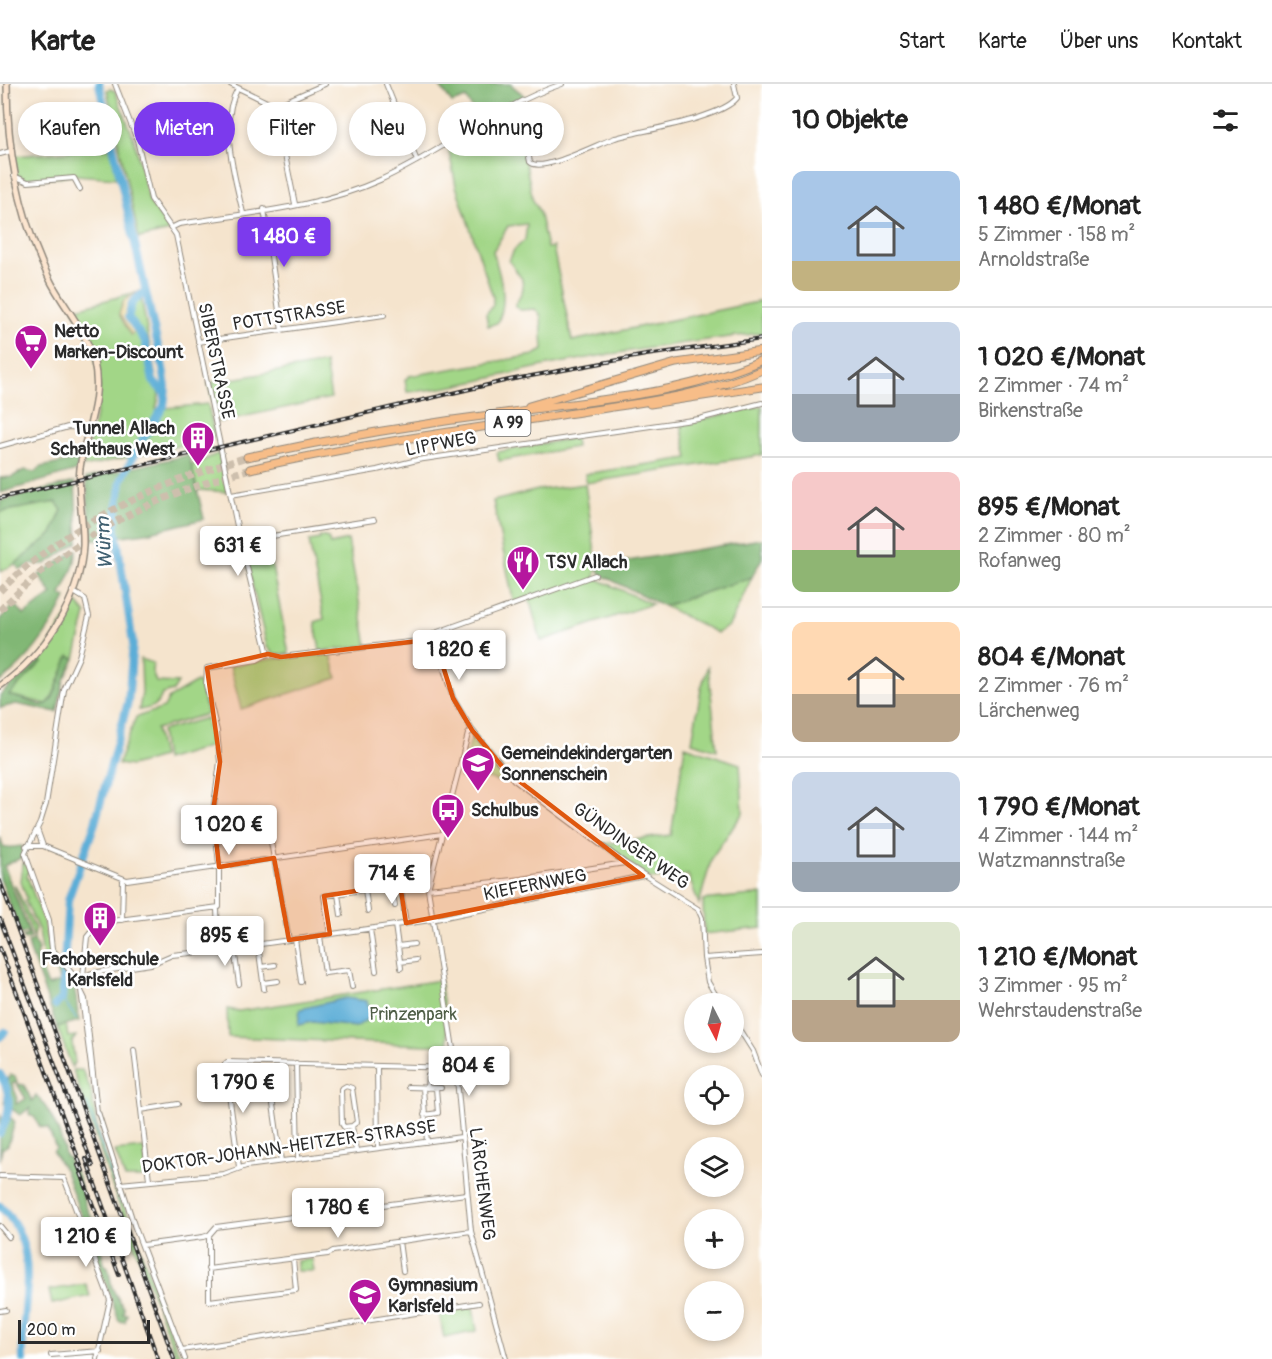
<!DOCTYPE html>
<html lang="de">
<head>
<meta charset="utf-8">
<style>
  body { margin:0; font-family:Pangolin,sans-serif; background:#f6f6f6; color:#222; height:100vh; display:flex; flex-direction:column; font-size:22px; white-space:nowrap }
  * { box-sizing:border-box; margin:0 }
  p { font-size:20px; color:#767676 }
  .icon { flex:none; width:33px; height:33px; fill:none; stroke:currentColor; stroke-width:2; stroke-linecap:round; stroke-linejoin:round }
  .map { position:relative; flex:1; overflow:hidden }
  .side { display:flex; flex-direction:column; background:#fff; width:510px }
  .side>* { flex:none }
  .hud { position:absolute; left:18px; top:18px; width:570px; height:54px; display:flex; gap:12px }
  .needle { width:39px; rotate:174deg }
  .controls { position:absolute; left:684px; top:909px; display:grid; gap:12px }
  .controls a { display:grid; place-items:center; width:60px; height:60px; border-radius:50%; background:#fff; box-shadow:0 3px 9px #0003; font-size:30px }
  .scale { position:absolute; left:18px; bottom:15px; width:132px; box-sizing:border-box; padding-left:6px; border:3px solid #2b2b2b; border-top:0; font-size:16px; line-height:21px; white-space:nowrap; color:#2b2b2b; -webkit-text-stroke:4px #fff; paint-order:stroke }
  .price { position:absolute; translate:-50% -51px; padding:0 14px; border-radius:6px; background:#fff; color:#222; font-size:20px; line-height:39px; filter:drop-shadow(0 2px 3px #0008) }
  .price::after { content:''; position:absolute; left:50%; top:36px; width:18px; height:14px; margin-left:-9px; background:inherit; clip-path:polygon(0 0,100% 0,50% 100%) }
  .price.current { background:#7c3aed; color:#fff }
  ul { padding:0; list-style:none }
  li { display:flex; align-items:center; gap:18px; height:150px; padding:0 30px }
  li+li { border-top:2px solid #e0e0e0 }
  li span { display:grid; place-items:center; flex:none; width:168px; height:120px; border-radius:12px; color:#555 }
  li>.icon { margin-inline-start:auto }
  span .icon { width:72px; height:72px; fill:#fffc; stroke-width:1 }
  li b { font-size:26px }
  h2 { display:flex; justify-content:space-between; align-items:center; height:72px; padding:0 30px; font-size:26px }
  .chip { padding:0 21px; border-radius:27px; background:#fff; box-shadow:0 3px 9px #0003; font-size:21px; line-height:54px }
  .chip.current { background:#7c3aed; color:#fff }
  header { display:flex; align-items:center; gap:36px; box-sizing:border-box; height:84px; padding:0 30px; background:#fff; border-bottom:2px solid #e0e0e0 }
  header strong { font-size:28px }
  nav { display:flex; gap:33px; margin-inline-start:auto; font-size:21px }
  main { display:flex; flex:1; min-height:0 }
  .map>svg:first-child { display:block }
  .green { fill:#a2d687; stroke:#668059; stroke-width:1.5 }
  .forest { fill:#81b774; stroke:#567150; stroke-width:1.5 }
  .sand { fill:#eeda9e; stroke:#8c8264; stroke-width:1.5 }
  .water { fill:#5cadd7; stroke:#446c81; stroke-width:1.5 }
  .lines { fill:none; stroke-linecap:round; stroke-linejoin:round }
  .stream { stroke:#5cadd7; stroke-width:1.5 }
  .river { stroke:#5cadd7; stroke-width:8 }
  .highway-tunnel { stroke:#cdbfad; stroke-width:7; stroke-dasharray:7 3.5; stroke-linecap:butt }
  .street-casing { stroke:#90887c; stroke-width:6 }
  .secondary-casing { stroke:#90887c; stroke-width:8 }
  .highway-casing { stroke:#90887c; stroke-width:9 }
  .street { stroke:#fff; stroke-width:4 }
  .secondary { stroke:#fce5cf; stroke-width:5 }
  .highway { stroke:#f7bd88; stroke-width:7 }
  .rail-casing { stroke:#2b2b2b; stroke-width:4 }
  .rail { stroke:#fff; stroke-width:1.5; stroke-dasharray:4.5; stroke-linecap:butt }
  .marked { fill:#df570e; fill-opacity:0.2; stroke:#df570e; stroke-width:4.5; stroke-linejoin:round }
  .labels { text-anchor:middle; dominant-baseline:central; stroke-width:5; stroke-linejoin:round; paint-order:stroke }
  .shield { fill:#fff; stroke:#6b6b6b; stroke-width:1.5 }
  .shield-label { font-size:16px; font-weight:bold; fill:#2b2b2b }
  .street-label { font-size:18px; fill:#2b2b2b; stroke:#fff }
  .poi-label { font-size:18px; font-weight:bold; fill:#2b2b2b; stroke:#fff; text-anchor:start }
  .park-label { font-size:18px; fill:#4f5e47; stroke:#fff }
  .water-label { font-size:20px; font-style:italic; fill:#3f5f70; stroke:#fff }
</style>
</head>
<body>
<header>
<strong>Karte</strong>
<nav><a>Start</a><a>Karte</a><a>Über uns</a><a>Kontakt</a></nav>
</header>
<main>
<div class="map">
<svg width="762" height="1275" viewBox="0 0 762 1275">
  <rect width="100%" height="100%" fill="#fff"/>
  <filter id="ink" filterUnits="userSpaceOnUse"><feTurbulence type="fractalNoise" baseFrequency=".0167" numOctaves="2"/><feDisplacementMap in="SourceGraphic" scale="12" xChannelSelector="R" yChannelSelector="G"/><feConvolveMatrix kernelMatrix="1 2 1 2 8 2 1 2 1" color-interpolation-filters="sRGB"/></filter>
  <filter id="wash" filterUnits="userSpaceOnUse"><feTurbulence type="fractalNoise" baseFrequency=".008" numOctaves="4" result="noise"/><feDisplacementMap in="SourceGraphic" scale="24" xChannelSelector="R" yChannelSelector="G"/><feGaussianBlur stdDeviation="1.35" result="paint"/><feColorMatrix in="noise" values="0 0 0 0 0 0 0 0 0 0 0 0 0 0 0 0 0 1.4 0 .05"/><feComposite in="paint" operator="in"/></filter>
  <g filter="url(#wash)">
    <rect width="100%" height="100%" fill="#f5e4cd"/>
    <!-- green -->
    <path class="green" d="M 110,5 L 115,7 L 134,55 L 149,117 L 170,147 L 139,154 L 107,6 Z
      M 515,27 L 533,116 L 539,127 L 547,164 L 553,163 L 572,257 L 762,217 L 762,249 C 696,257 631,266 565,278 C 512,287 463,304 407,308 L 405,296 L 409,292 L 534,271 L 543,266 L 541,232 L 535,225 L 520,226 L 515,222 L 523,205 L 522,195 L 509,177 L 514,166 L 525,156 L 527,140 L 508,142 L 493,167 C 499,190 510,216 497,239 L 488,242 L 486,230 L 493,221 L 493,213 L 456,102 L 448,62 Z
      M 110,64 L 117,94 L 75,91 L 28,97 L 16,90 L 15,72 Z
      M 140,207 L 159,312 L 156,325 L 208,320 L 215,354 L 83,383 C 101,315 110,290 74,225 Z
      M 325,279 L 331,314 L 218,338 L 208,299 Z
      M 762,322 L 762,371 L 586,399 L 585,390 L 688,374 L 681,340 Z
      M 575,354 L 576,363 L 499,377 L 497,368 Z
      M 219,369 L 227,408 L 198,406 L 190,382 Z
      M 585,400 L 597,482 L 595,494 L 652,520 L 541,557 L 529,514 L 514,520 L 493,417 L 538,406 Z
      M 56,417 L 62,426 L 52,450 L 15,480 L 0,488 L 0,428 Z
      M 320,452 L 328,454 L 330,460 L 348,456 L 367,562 L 320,567 L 315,538 L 324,535 L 309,457 L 320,455 Z
      M 267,457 L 289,570 L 274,570 L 267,563 L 243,462 L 245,459 Z
      M 752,493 L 729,542 L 717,549 L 664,522 Z
      M 76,518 L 86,530 L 75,575 C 61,578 58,609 47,620 L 8,611 L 42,578 L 40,575 Z
      M 331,570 L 337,594 L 241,625 L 230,582 L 271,575 Z
      M 141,575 L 153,579 L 152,587 L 156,598 L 178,599 L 173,607 L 162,610 C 158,623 151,624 139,626 L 142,609 Z
      M 708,581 L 717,666 L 692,658 L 701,605 Z
      M 197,598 L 200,600 L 207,630 L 156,645 L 162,673 L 131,682 L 118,680 L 136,633 L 164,624 L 169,614 Z
      M 206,634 L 211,662 L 165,676 L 161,647 Z
      M 472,653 L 475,654 L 508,694 L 500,698 L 482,692 L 459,694 Z
      M 685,662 L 740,680 L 743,729 L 712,773 L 699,820 L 688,791 L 651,795 L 603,760 L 671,751 Z
      M 23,779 L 25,779 L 29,786 L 27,792 L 43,836 L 48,864 L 55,874 L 44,877 L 39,847 L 25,816 L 27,815 L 21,798 Z
      M 15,801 L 35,845 L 34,854 L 14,802 Z
      M 762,810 L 762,844 L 704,850 L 703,816 Z
      M 440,896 L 449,962 L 228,953 L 227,925 L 239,927 Z
      M 66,939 L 68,953 L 76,952 L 72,958 L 75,978 L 72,983 L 57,943 Z
      M 73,986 L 82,986 L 91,1007 L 98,1051 L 181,1275 L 177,1275 L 116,1113 Z
      M 144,1064 L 146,1082 L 142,1094 L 125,1094 L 115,1067 Z
      M 312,1175 L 314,1187 L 297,1187 L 297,1177 Z
      M 86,1200 L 90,1212 L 52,1220 L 49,1206 Z
      M 473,1223 L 477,1247 L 444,1254 L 439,1228 Z"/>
    <!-- forest -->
    <path class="forest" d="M 438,0 L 510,0 L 525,12 L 480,38 L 466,14 L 452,19 Z
      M 189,371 L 204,435 L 146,449 L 91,456 L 86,394 Z
      M 76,373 L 79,374 L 76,387 L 0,409 L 0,394 L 12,393 L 24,386 L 35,388 L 41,383 L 76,376 Z
      M 75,398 L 78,458 L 46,480 L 32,480 L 20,486 L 15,480 L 52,450 L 62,426 L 56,418 L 0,428 L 0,417 Z
      M 762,455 L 762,474 L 752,493 L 664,522 L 601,491 L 597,482 Z
      M 77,466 L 74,481 L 61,511 L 66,514 C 50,547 30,576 0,598 L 0,535 L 15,520 L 24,531 L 52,510 L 39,491 Z
      M 69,572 L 75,575 L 64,596 L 57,628 L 16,620 L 0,624 L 0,611 L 40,575 L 42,578 L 9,611 L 41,621 L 47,620 L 52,615 Z
      M 0,753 L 4,764 L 22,762 L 23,773 L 4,782 L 31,854 L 24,856 L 22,853 L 28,851 L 27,848 L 21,850 L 0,794 Z
      M 34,856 L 38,866 L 36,871 L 48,902 L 60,898 L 53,880 L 58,878 C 80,904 74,908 79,937 L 57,943 L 30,867 L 28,858 Z
      M 10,991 L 15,992 L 17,998 L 12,1000 L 17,1012 L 16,1020 L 26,1015 L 17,1000 L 24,1001 L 32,1017 L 36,1011 C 51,1027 62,1051 65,1072 L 69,1074 L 69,1081 C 83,1090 80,1113 87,1125 C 89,1129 92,1133 94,1138 L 91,1144 L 96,1146 C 96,1159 103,1167 104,1180 L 108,1183 L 112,1204 L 124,1225 L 123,1230 L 127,1230 L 125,1238 L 119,1237 L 65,1087 L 53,1068 L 56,1064 L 48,1044 L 40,1043 L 35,1034 L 29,1030 L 30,1024 L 20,1031 L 4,1019 L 5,1015 L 10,1014 L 7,1000 Z
      M 0,1031 L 4,1037 L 10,1033 L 15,1038 L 8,1061 L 2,1065 L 0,1076 Z"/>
    <!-- sand -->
    <path class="sand" d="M 138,208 L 139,213 L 128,227 L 131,239 L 137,246 L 131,251 L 119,230 L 124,216 Z"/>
    <!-- water -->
    <path class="water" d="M 346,914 L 367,917 L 372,932 L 356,943 L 312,938 L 298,941 L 300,925 Z"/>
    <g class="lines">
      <!-- stream -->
      <path class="stream" d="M 62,915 L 76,934
        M 87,1019 L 121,1118"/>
      <!-- river -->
      <path class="river" d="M 145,207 L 132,219 L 128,233 L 145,257 L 153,297 L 165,310
        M 55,921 L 62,915 L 68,816 L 95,739 L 128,618 L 133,560 L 115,441 L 121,397 L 138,363 L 164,322 L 166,303 L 163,284 L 99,0
        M 0,953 L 5,948
        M 0,990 C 12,1008 11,1031 0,1049
        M 0,1122 C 44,1164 20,1221 23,1275"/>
    </g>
  </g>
  <g filter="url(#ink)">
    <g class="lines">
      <!-- highway-tunnel -->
      <path class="highway-tunnel" d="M 0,507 C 69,438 156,401 247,373
        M 0,526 C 75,450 149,414 250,385"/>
      <!-- street casing -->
      <g class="street-casing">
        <path id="street" d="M 115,0 L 137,56 L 151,115 L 176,151 L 237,442 L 268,570
          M 230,0 L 275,22 L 325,0
          M 386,0 L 417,77
          M 238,4 C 218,38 235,94 243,129
          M 518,20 L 530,78 C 541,90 599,59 615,54 C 643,46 720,35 737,14 L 734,0
          M 275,22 L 295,120
          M 137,56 L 230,39
          M 0,70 L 11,67
          M 14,92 L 28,98 L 74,94 L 80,105
          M 264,125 L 282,247
          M 173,143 L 179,140 C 246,129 318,124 380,96 C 442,68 497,22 562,0
          M 198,258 L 384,231
          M 0,362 L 68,343 L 90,344
          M 231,411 L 377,386 L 417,376 L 699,335 L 762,319
          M 240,457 L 374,436
          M 72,507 L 85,515 L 89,532 L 79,573 L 64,606 L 46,720 L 40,739 L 25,769 L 49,836 L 52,865 L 74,892 L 85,915 L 97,1028
          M 427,556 L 437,563 L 453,614 L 472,646 L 514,696 L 625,779 L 698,825 L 702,834 L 704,874 L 762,870
          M 472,646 L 468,650 L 428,805 L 456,984 L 471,1147 L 506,1275
          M 268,742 L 289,856
          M 37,745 L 43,762
          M 26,762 L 43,762 L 127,796 L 442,750
          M 400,800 L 406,839
          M 392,801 L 395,822
          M 365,805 L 368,827
          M 428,805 L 521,795 L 625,779
          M 338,810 L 341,831
          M 217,825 L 218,848
          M 122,836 L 123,796
          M 395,841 L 401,884
          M 370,845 L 376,887
          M 330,850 L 324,812 L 417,797
          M 320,852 L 325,889 L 349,886 L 352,903
          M 295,855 L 301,898
          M 258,861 L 264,905
          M 398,862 L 414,860
          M 234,864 L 239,900
          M 704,874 L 708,898 L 721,920
          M 400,878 L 416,876
          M 261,883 L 275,881
          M 83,892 L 87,853 L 96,842 L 111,837 L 219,823 L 219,779 L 213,728 L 220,678 L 217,647 L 206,601 L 207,584 L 257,576 L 268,570 L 281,573 L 427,556 L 435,549 L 595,491
          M 76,895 L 92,889 L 151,880 L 172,871 L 219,866 L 431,836 L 643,792
          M 263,899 L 278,897
          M 81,906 L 96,1021
          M 734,937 L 753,967 L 762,991
          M 134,966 L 141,1026
          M 296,979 L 298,1074
          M 377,982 L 378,1064
          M 258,999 L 279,998
          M 270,999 L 281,1077
          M 346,1002 L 352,1004 L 357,1038 L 352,1042 L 344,1043 L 342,1040 L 341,1005 Z
          M 408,1003 L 441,1004
          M 423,1004 L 427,1058
          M 427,1004 L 428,992
          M 98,1028 L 134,1141 L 185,1275
          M 424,1031 L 438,1029 L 436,1004
          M 352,1042 L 356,1067
          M 239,1083 L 225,980 L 227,978 L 456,984
          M 0,1092 L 64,1094 L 110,1216 L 97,1275
          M 149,1096 L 141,1026 L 178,1020
          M 120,1100 L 224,1090 L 246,1082 L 461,1053
          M 0,1142 L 9,1153
          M 209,1151 L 209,1217 L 296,1206 L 293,1175
          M 399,1157 L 403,1187
          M 143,1161 L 203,1153 L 209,1151 L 216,1143 L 466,1110
          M 208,1185 L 328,1170 L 333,1167 L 471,1147
          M 0,1227 L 6,1226
          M 182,1266 L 479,1219
          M 51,1271 L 100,1267"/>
      </g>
      <!-- secondary casing -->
      <g class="secondary-casing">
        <path id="secondary" d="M 0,602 C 44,571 80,517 83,462 C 84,436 77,410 80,384 C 85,347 103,317 94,278 C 86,245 63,223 49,194 C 19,133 7,68 7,0"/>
      </g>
      <!-- highway casing -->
      <g class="highway-casing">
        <path id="highway" d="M 650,320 L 762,303
          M 529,322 L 676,279 L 762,267
          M 247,373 C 335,354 423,339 512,328 C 596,316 684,310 762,276
          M 250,385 C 353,361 457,347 561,331 C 628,320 699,314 762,286"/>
      </g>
      <!-- street -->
      <use href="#street" class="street"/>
      <!-- secondary -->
      <use href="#secondary" class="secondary"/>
      <!-- highway -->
      <use href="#highway" class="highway"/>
      <!-- rail casing -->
      <g class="rail-casing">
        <path id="rail" d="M 0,414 L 509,296 L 646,271 L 762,255
          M 0,797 L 174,1275
          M 0,835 L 93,1082
          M 0,864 L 83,1087
          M 86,1075 L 158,1275
          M 78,1081 L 119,1191"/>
      </g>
      <!-- rail -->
      <use href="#rail" class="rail"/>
    </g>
  </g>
  <!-- marked area -->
  <path class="marked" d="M 427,556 L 437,563 L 453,614 L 472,646 L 506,687 L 643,792 L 406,839 L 400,800 L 324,812 L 330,850 L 289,856 L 274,774 L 219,783 L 213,728 L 220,678 L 207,584 L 268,570 L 281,573 Z"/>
  <!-- icons -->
  <defs>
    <g id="supermarket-pin" transform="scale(1.725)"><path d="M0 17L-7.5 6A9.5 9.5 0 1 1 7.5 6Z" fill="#b5179e" stroke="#fff"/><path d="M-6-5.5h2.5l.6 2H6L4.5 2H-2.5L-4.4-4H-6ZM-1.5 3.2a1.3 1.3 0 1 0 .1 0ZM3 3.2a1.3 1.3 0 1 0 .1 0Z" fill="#fff"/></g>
    <g id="building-pin" transform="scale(1.725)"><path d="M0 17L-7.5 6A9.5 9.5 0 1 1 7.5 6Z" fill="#b5179e" stroke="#fff"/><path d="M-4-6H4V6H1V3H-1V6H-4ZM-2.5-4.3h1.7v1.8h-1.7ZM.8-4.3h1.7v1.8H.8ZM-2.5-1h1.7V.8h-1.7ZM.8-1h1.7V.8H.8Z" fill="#fff"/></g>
    <g id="restaurant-pin" transform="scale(1.725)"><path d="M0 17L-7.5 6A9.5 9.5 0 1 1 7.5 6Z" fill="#b5179e" stroke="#fff"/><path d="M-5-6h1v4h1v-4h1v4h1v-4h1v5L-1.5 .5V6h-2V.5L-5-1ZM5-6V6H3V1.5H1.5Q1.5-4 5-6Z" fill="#fff"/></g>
    <g id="school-pin" transform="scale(1.725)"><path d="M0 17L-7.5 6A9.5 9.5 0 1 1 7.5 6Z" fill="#b5179e" stroke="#fff"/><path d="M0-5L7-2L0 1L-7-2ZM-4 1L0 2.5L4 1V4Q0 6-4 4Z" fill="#fff"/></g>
    <g id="bus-pin" transform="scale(1.725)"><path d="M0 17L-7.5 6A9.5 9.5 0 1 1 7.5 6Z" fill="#b5179e" stroke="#fff"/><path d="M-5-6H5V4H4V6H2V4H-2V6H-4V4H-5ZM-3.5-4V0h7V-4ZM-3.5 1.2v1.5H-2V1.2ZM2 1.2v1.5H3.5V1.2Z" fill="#fff"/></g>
  </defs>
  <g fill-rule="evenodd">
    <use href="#supermarket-pin" x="31" y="257"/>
    <use href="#building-pin" x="198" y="354"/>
    <use href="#restaurant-pin" x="523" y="478"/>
    <use href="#school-pin" x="478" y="679"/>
    <use href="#bus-pin" x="448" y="726"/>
    <use href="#building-pin" x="100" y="834"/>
    <use href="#school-pin" x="365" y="1211"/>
  </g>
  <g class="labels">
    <!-- shield labels -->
    <rect class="shield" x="485.5" y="326" width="45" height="26" rx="4.5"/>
    <g class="shield-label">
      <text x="508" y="339">A 99</text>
    </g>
    <!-- street labels -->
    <g class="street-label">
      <text transform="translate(289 232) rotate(-9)">POTTSTRASSE</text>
      <text transform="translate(216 277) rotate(78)">SIBERSTRASSE</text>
      <text transform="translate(441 360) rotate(-10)">LIPPWEG</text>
      <text transform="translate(631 762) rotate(35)">GÜNDINGER WEG</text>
      <text transform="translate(535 801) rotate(-11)">KIEFERNWEG</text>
      <text transform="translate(289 1063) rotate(-8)">DOKTOR-JOHANN-HEITZER-STRASSE</text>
      <text transform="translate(482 1100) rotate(83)">LÄRCHENWEG</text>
    </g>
    <!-- poi labels -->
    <g class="poi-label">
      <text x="54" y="247">Netto<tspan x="54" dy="21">Marken-Discount</tspan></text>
      <text x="175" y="344" text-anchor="end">Tunnel Allach<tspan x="175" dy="21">Schalthaus West</tspan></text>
      <text x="546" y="478">TSV Allach</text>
      <text x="501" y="669">Gemeindekindergarten<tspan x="501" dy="21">Sonnenschein</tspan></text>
      <text x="471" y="726">Schulbus</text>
      <text x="100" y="875" text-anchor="middle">Fachoberschule<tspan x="100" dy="21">Karlsfeld</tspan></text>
      <text x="388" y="1201">Gymnasium<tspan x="388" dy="21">Karlsfeld</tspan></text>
    </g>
    <!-- park labels -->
    <g class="park-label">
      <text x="413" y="930">Prinzenpark</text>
    </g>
    <!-- water labels -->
    <g class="water-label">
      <text transform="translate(104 459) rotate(-94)">Würm</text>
    </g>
  </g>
</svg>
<div class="controls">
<a><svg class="needle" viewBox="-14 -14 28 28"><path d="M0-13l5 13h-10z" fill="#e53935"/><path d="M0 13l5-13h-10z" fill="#767676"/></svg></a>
<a><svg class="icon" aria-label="locate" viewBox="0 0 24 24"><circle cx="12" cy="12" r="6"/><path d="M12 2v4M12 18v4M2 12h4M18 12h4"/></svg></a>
<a><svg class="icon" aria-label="layers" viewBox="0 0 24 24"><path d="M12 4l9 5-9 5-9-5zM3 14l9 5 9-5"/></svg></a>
<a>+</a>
<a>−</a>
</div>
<div class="scale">200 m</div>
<b class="price current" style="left:284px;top:184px">1 480 €</b>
<b class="price" style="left:238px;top:493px">631 €</b>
<b class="price" style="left:459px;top:597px">1 820 €</b>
<b class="price" style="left:229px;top:772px">1 020 €</b>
<b class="price" style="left:392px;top:821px">714 €</b>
<b class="price" style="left:225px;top:883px">895 €</b>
<b class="price" style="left:469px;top:1013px">804 €</b>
<b class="price" style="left:243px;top:1030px">1 790 €</b>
<b class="price" style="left:338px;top:1155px">1 780 €</b>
<b class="price" style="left:86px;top:1184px">1 210 €</b>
<div class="hud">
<a class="chip">Kaufen</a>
<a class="chip current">Mieten</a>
<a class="chip">Filter</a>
<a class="chip">Neu</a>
<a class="chip">Wohnung</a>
</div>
</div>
<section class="side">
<h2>10 Objekte<svg class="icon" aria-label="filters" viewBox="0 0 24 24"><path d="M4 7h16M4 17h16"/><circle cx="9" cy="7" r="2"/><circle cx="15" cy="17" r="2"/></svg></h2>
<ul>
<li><span style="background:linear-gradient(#a9c7e8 75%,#c2b280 0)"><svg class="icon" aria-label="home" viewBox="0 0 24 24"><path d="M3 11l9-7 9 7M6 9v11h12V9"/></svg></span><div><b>1 480 €/Monat</b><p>5 Zimmer · 158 m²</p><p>Arnoldstraße</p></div></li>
<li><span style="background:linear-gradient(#c9d6e8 60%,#9aa5b1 0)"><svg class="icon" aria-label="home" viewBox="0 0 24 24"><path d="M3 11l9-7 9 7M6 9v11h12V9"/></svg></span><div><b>1 020 €/Monat</b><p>2 Zimmer · 74 m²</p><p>Birkenstraße</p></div></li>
<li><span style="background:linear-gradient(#f6c9c9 65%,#8fb573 0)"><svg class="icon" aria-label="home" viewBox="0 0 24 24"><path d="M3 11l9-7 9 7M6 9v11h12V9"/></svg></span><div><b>895 €/Monat</b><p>2 Zimmer · 80 m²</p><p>Rofanweg</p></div></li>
<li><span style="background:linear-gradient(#ffd9b3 60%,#b9a48a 0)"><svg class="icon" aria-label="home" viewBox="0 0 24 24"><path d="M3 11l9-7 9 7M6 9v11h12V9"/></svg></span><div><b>804 €/Monat</b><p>2 Zimmer · 76 m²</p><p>Lärchenweg</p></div></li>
<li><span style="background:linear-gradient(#c9d6e8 75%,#9aa5b1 0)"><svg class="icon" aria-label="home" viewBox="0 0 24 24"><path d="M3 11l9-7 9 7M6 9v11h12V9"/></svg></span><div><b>1 790 €/Monat</b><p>4 Zimmer · 144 m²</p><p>Watzmannstraße</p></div></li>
<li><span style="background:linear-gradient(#dfe7d0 65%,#b9a48a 0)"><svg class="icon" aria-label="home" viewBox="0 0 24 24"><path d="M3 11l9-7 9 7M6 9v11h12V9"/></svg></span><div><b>1 210 €/Monat</b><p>3 Zimmer · 95 m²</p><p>Wehrstaudenstraße</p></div></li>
</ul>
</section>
</main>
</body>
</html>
